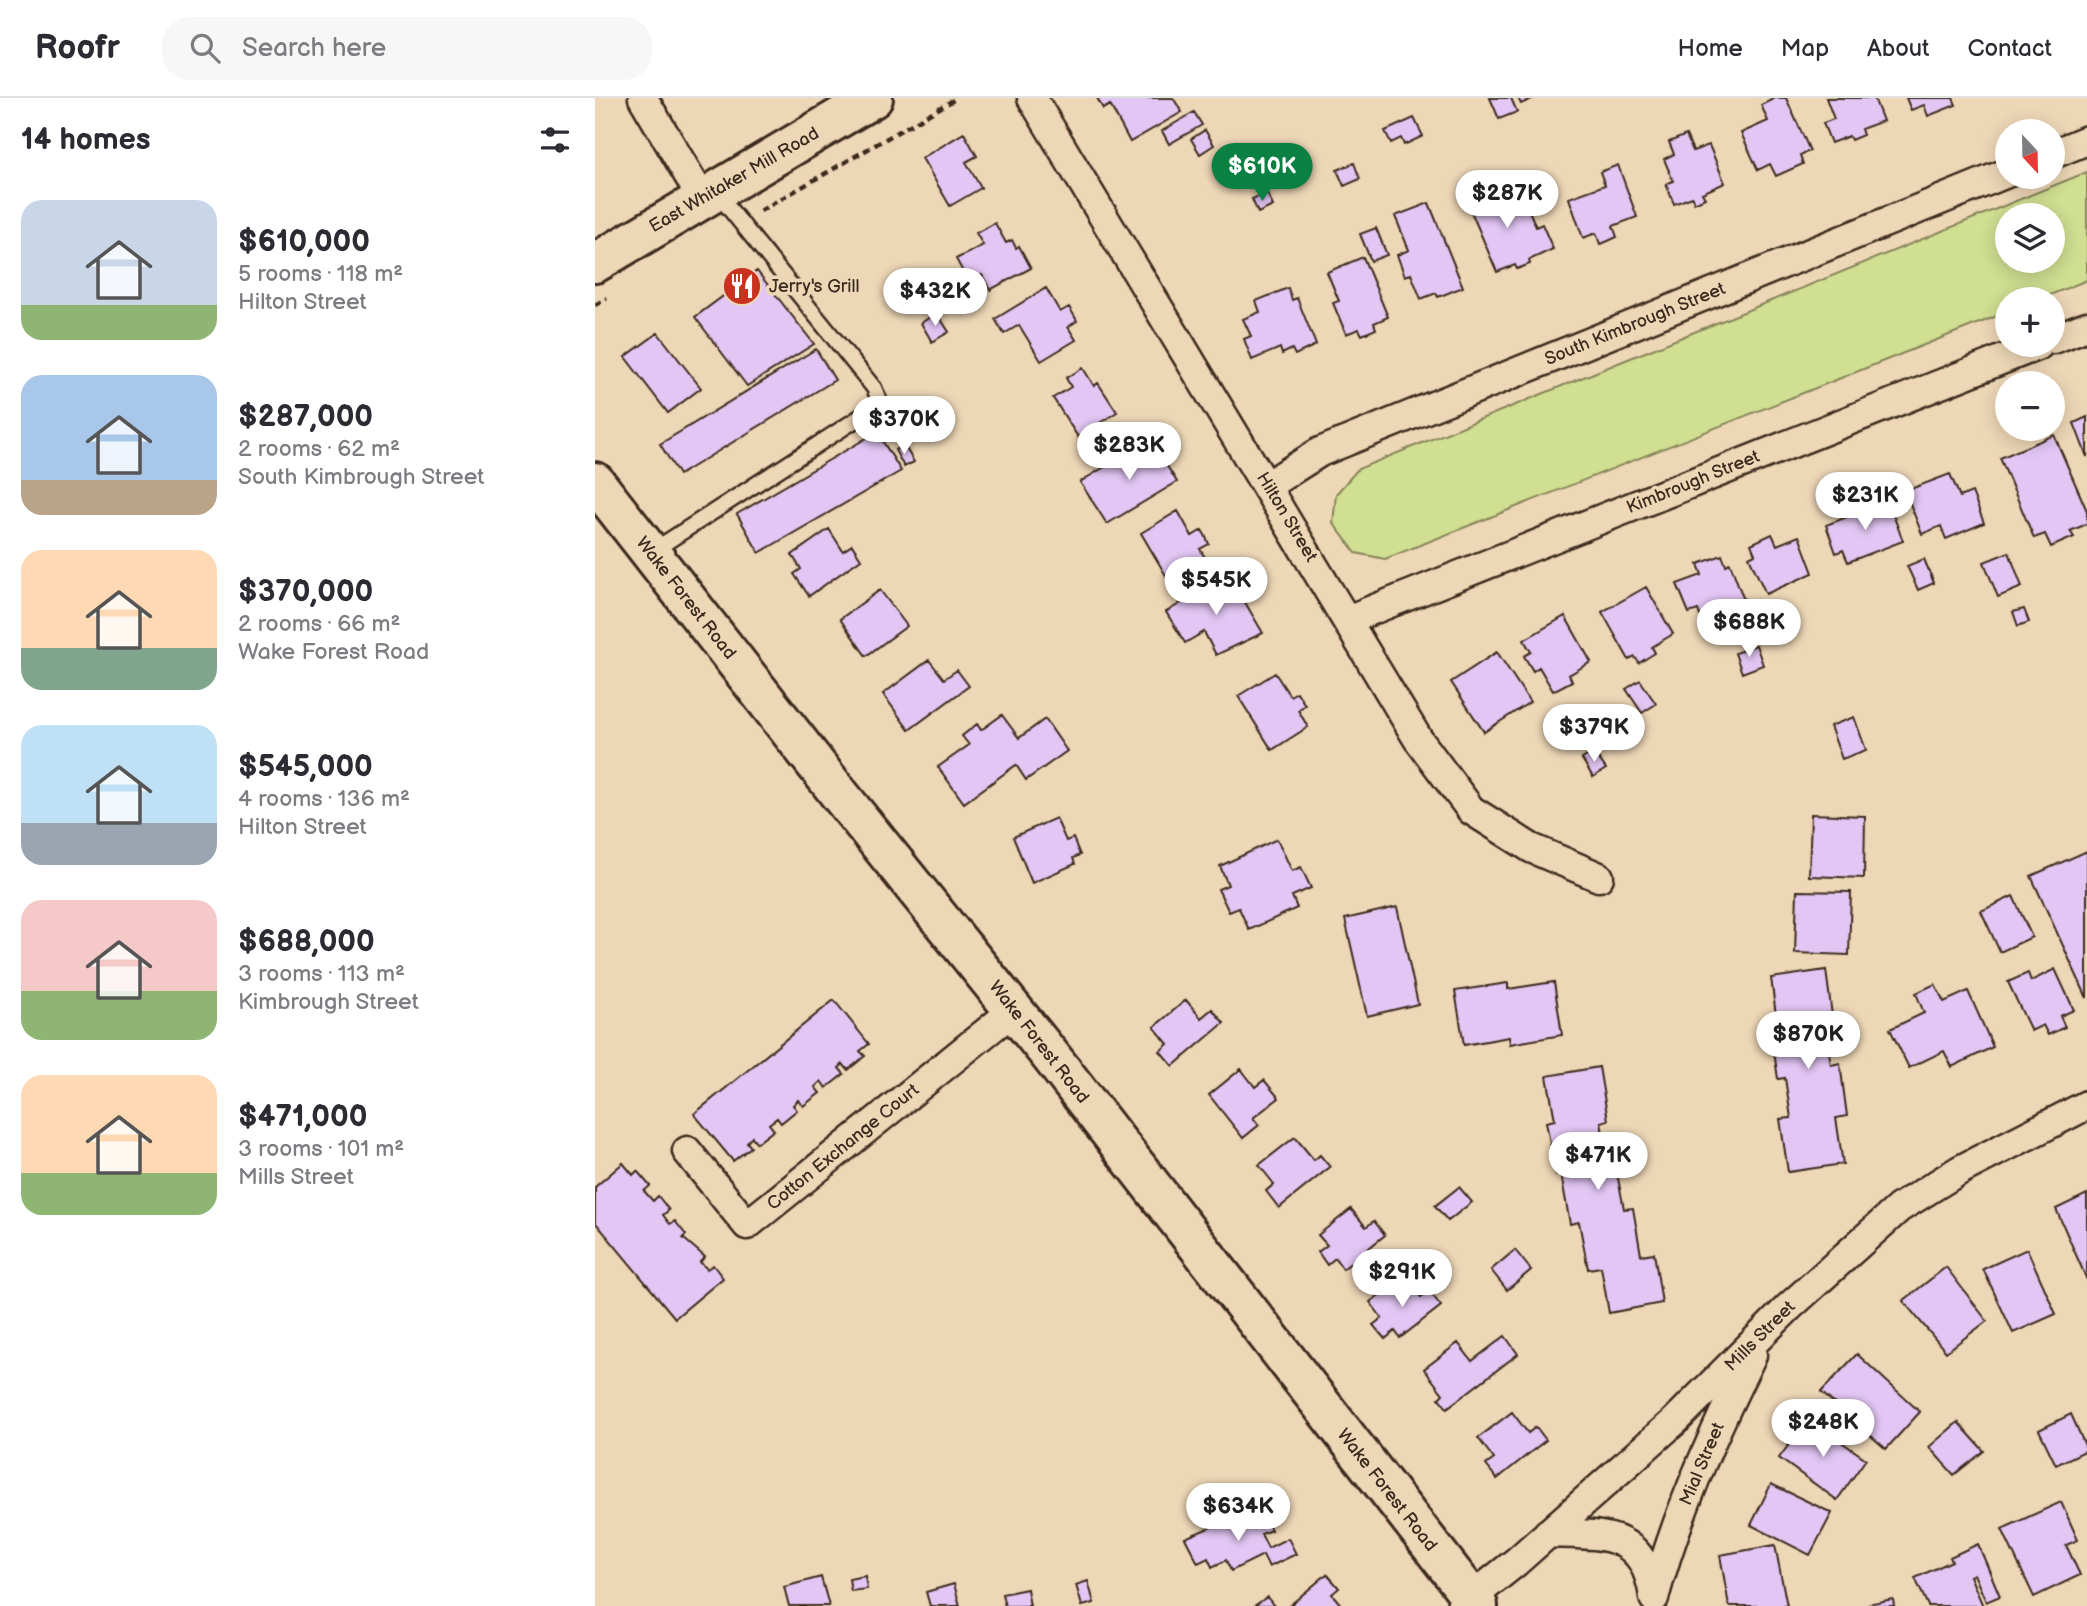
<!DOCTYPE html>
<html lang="en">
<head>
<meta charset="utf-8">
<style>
  body { margin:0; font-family:"Balsamiq Sans",sans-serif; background:#f7f7f7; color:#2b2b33; height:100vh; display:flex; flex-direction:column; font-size:26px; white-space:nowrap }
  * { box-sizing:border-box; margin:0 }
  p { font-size:23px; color:#7c7c81 }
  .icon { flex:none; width:38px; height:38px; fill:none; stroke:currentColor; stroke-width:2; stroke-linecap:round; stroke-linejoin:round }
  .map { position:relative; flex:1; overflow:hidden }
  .sheet { display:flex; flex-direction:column; background:#fff; width:595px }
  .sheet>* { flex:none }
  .needle { width:46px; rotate:158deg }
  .buttons { position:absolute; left:1400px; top:21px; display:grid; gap:14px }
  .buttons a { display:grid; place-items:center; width:70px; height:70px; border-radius:50%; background:#fff; box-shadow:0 4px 18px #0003; font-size:35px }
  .price { position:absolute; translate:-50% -60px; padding:0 16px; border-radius:24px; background:#fff; color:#222; font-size:23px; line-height:46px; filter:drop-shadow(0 2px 4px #0008) }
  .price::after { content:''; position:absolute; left:50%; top:42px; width:21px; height:16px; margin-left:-10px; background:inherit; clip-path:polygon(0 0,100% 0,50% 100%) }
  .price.active { background:#0b8043; color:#fff }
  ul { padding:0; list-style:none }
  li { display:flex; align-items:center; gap:21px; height:175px; padding:0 21px }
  li span { display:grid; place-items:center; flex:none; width:196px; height:140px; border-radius:21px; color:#555 }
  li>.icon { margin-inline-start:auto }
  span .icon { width:84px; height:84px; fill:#fffc; stroke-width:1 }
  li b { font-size:30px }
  h2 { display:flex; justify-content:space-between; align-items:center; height:84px; padding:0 21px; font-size:30px }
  header { display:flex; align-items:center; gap:42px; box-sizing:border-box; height:98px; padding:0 35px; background:#fff; border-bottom:2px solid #e1e1e2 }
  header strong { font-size:33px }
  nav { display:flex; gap:38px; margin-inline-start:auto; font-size:24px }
  .search { width:490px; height:63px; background:#f7f7f7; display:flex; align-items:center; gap:18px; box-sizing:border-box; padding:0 24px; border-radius:28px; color:#7c7c81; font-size:26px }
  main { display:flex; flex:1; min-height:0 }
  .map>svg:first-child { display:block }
  .green { fill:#d0df92; stroke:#868458; stroke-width:2; fill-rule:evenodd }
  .building { fill:#e3c6f4; stroke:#3b2a1e; stroke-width:2 }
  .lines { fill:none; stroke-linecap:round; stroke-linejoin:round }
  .lane-casing { stroke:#3b2a1e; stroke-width:19 }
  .street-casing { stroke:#3b2a1e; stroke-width:33 }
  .secondary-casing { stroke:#3b2a1e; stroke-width:44 }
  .primary-casing { stroke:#3b2a1e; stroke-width:44 }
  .path { stroke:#3b2a1e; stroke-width:4.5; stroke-dasharray:7 5; stroke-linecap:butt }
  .lane { stroke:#eed7b7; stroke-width:14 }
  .street { stroke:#eed7b7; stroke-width:28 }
  .secondary { stroke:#eed7b7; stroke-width:38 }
  .primary { stroke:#eed7b7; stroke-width:38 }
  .labels { text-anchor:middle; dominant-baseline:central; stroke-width:7; stroke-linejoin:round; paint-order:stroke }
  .street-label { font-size:18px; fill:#3b2a1e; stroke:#eed7b7 }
  .poi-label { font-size:18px; fill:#3b2a1e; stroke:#eed7b7; text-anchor:start }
</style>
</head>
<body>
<header>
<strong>Roofr</strong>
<div class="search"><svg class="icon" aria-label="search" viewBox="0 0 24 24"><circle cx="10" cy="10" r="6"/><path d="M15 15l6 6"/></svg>Search here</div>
<nav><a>Home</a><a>Map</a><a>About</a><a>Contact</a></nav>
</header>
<main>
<section class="sheet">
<h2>14 homes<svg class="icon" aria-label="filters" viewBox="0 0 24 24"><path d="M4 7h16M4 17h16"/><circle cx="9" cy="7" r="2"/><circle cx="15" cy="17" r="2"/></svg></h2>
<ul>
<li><span style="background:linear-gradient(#c9d6e8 75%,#8fb573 0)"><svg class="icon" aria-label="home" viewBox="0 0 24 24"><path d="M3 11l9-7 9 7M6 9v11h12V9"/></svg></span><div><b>$610,000</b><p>5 rooms · 118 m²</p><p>Hilton Street</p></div></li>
<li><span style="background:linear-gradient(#a9c7e8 75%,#b9a48a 0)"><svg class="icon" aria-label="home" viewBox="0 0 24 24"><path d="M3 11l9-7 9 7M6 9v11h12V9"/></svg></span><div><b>$287,000</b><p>2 rooms · 62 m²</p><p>South Kimbrough Street</p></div></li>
<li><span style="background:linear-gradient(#ffd9b3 70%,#7fa58c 0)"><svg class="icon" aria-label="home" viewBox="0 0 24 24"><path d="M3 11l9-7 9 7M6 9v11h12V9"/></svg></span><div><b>$370,000</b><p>2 rooms · 66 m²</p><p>Wake Forest Road</p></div></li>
<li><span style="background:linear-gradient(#bfe0f5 70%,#9aa5b1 0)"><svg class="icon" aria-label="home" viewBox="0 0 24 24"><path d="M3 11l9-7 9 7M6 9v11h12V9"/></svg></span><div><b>$545,000</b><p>4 rooms · 136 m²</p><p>Hilton Street</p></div></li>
<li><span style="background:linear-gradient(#f6c9c9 65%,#8fb573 0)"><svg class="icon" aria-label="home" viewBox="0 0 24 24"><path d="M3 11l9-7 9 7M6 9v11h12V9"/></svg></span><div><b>$688,000</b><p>3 rooms · 113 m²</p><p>Kimbrough Street</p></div></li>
<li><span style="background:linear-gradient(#ffd9b3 70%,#8fb573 0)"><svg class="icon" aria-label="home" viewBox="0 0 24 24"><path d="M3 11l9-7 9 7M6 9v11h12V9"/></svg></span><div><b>$471,000</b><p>3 rooms · 101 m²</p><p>Mills Street</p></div></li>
</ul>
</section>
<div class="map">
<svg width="1492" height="1508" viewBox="0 0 1492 1508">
  <rect width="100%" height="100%" fill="#eed7b7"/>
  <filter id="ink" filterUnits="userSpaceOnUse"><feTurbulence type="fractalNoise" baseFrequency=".0143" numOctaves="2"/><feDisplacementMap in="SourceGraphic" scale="14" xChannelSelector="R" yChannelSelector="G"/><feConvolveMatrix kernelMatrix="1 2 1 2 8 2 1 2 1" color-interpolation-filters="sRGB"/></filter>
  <g filter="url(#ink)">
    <!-- green -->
    <path class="green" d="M 1492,74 L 1492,182 L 1445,201 L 1412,201 L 1412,214 L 790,461 L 761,455 L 738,425 L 741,396 L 763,371 ZM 1412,117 L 1458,117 L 1458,163 L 1412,163 Z"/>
    <!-- building -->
    <path class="building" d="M 502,0 L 578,0 L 587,14 L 535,44 L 515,7 L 508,11 Z
      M 895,0 L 916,0 L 922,14 L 904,21 Z
      M 923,0 L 939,0 L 926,6 Z
      M 1180,0 L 1191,0 L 1215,53 L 1205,57 L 1208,66 L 1181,78 L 1175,66 L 1163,72 L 1146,35 L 1173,23 L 1166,7 Z
      M 1231,0 L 1279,0 L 1288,23 L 1266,31 L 1268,37 L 1256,42 L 1254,38 L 1236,45 L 1228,25 L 1239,21 Z
      M 1311,0 L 1358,0 L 1361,7 L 1333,18 L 1329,7 L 1316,12 Z
      M 599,14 L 607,27 L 574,46 L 567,33 Z
      M 819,20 L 828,38 L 809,47 L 806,40 L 796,45 L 790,33 Z
      M 610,32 L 619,47 L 605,56 L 596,41 Z
      M 369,35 L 382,58 L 371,64 L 386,90 L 355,108 L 327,60 Z
      M 1091,37 L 1098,53 L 1114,47 L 1130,85 L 1107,95 L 1110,100 L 1099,105 L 1097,99 L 1079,106 L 1071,86 L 1078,83 L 1069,61 L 1079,56 L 1074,44 Z
      M 759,65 L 765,81 L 749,88 L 742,72 Z
      M 1023,67 L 1042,119 L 1018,128 L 1022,139 L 1011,144 L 1005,146 L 1001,135 L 988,140 L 974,100 L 1010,87 L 1005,74 Z
      M 894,87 L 905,111 L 929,101 L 941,129 L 947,126 L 958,151 L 934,162 L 935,166 L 922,171 L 920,167 L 902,174 L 869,97 Z
      M 672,95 L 678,108 L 663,115 L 657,101 Z
      M 834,105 L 868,189 L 843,199 L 841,195 L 826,201 L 816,176 L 810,178 L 802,157 L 814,152 L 800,118 Z
      M 400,125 L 411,145 L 417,142 L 421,150 L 424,148 L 436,170 L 395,192 L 387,177 L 374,185 L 361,161 L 388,147 L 381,135 Z
      M 781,130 L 792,157 L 776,163 L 765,136 Z
      M 768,159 L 793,219 L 779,225 L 781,231 L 767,237 L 764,231 L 751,236 L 738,205 L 744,203 L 732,174 Z
      M 162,173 L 219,246 L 152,288 L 100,219 Z
      M 451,190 L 465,214 L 474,209 L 480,219 L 482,223 L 473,229 L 481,242 L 446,263 L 424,227 L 409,236 L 400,221 Z
      M 693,190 L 697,202 L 702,200 L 721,247 L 700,257 L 697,251 L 687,256 L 685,250 L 657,262 L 649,241 L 656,238 L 648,221 L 665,214 L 661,203 Z
      M 342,215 L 354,234 L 337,244 L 326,225 Z
      M 63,235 L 106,290 L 73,315 L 30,259 Z
      M 221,251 L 240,282 L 84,377 L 65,346 Z
      M 488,270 L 499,288 L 503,285 L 522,314 L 483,339 L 458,300 L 476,289 L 471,280 Z
      M 1492,319 L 1492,359 L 1479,325 Z
      M 282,334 L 306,373 L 164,455 L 142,416 Z
      M 1459,337 L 1492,413 L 1492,426 L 1475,433 L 1479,439 L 1456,449 L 1450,436 L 1439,440 L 1405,360 Z
      M 555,341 L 582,384 L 512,426 L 485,384 Z
      M 309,347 L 319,364 L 309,369 L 300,352 Z
      M 1355,376 L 1365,399 L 1377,394 L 1389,425 L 1351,441 L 1346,428 L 1327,436 L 1310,393 Z
      M 1294,406 L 1308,443 L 1253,464 L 1248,452 L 1241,455 L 1231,427 L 1283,407 L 1285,410 Z
      M 583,413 L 597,438 L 607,432 L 610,437 L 614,446 L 605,451 L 613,465 L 576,486 L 546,435 Z
      M 234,431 L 248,453 L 257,447 L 266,461 L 214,498 L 199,476 L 206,471 L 197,457 Z
      M 1177,436 L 1182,447 L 1204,438 L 1218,475 L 1171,496 L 1154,459 L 1160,456 L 1156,446 Z
      M 1414,454 L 1427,489 L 1403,499 L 1389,464 Z
      M 1127,457 L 1131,467 L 1135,465 L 1157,524 L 1126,536 L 1117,513 L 1105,518 L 1103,512 L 1094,515 L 1082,486 L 1107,477 L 1103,466 Z
      M 1329,461 L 1339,485 L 1323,492 L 1312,468 Z
      M 634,477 L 668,535 L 621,557 L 609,534 L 590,545 L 571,514 Z
      M 1051,489 L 1078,536 L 1057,549 L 1060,555 L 1044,565 L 1040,559 L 1034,562 L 1007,514 Z
      M 285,492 L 312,528 L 271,558 L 245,521 Z
      M 1429,511 L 1434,524 L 1423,528 L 1418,514 Z
      M 970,518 L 996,564 L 974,577 L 977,583 L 958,593 L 944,569 L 938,573 L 929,558 L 936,554 L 929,542 Z
      M 1161,547 L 1168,567 L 1147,575 L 1140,555 Z
      M 902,554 L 935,604 L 889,634 L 856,584 Z
      M 334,562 L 349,581 L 362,572 L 374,588 L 314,632 L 288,596 Z
      M 680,575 L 695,598 L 702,594 L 710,607 L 703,612 L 713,629 L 677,652 L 643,598 Z
      M 1045,582 L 1061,606 L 1047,615 L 1031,591 Z
      M 407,617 L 424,640 L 450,621 L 472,653 L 431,682 L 421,667 L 369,705 L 343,669 L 374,647 L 367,638 L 382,626 L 386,632 Z
      M 1259,619 L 1271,652 L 1247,661 L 1235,628 Z
      M 999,654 L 1011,671 L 998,679 L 987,661 Z
      M 1216,716 L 1270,718 L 1269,780 L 1214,778 Z
      M 461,720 L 471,743 L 478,740 L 485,757 L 478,760 L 480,766 L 437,785 L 418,739 Z
      M 682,741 L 697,773 L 706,769 L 716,790 L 697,798 L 702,810 L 654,832 L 644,810 L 634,814 L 623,791 L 633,787 L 625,768 Z
      M 1492,753 L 1492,900 L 1436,778 Z
      M 1202,793 L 1256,794 L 1254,857 L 1200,855 Z
      M 1418,798 L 1437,839 L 1405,854 L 1386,813 Z
      M 802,809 L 823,906 L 772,918 L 750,821 Z
      M 1460,871 L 1479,912 L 1465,918 L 1470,929 L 1453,937 L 1448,927 L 1436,933 L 1413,884 L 1433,875 L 1436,883 Z
      M 1231,872 L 1238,925 L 1230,927 L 1236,967 L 1245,965 L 1252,1018 L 1241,1020 L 1248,1066 L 1193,1074 L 1185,1021 L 1196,1020 L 1190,980 L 1183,981 L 1175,926 L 1182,925 L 1176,880 Z
      M 959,884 L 967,937 L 915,946 L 914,939 L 869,947 L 860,893 L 913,885 L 913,891 Z
      M 1340,886 L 1349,904 L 1373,893 L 1398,949 L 1357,969 L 1349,953 L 1314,970 L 1295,931 L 1329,915 L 1321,895 Z
      M 239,902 L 274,946 L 265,953 L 270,958 L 253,972 L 248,966 L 244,970 L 249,976 L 231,990 L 226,983 L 220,989 L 225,995 L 208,1008 L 203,1002 L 198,1007 L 202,1012 L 186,1025 L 182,1020 L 174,1026 L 179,1032 L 162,1045 L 157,1039 L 152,1044 L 156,1049 L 138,1063 L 99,1016 Z
      M 591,902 L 606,920 L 617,911 L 629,925 L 578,968 L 565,953 L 573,946 L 559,929 Z
      M 1004,969 L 1013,1022 L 1006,1024 L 1013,1066 L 1020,1065 L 1029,1111 L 1038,1110 L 1046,1157 L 1059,1155 L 1067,1205 L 1014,1215 L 1006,1169 L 993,1171 L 984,1124 L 975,1126 L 966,1076 L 961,1077 L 951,1024 L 960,1022 L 952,978 Z
      M 646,971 L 660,989 L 669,982 L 684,1000 L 658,1020 L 664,1027 L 648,1040 L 614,997 Z
      M 700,1039 L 719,1062 L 725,1057 L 735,1069 L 684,1110 L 671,1093 L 679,1086 L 664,1067 Z
      M 28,1065 L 38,1077 L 42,1073 L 55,1088 L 49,1093 L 58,1103 L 63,1098 L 74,1112 L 68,1117 L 75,1126 L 80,1123 L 91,1137 L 88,1140 L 110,1159 L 105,1164 L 112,1171 L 118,1167 L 128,1180 L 80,1220 L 0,1124 L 0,1089 Z
      M 864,1089 L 877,1104 L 853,1123 L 840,1108 Z
      M 1492,1096 L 1492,1182 L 1461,1111 Z
      M 756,1111 L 771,1129 L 779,1123 L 790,1137 L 748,1171 L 740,1160 L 732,1167 L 723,1154 L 732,1147 L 723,1137 Z
      M 1432,1151 L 1461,1216 L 1418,1235 L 1388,1171 Z
      M 920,1152 L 936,1172 L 912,1192 L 896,1172 Z
      M 1351,1169 L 1392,1223 L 1351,1254 L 1308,1203 Z
      M 810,1178 L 826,1199 L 834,1193 L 846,1208 L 805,1240 L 800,1233 L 790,1241 L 778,1227 L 787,1220 L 775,1204 Z
      M 910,1238 L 923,1256 L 852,1310 L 844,1300 L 848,1296 L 829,1271 L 863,1245 L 877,1263 Z
      M 1262,1256 L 1325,1314 L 1291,1351 L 1226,1294 Z
      M 917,1314 L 933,1335 L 941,1329 L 951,1342 L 902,1381 L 891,1367 L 899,1361 L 883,1340 Z
      M 1476,1316 L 1492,1352 L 1461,1367 L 1444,1332 Z
      M 1213,1321 L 1271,1361 L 1242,1402 L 1184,1360 Z
      M 1363,1324 L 1389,1353 L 1359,1377 L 1334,1349 Z
      M 1176,1386 L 1237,1415 L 1215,1457 L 1156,1427 Z
      M 1466,1404 L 1483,1442 L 1471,1447 L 1485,1477 L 1439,1499 L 1407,1431 Z
      M 652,1414 L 657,1424 L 669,1418 L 676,1432 L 666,1436 L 673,1450 L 693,1440 L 701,1456 L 674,1469 L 668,1457 L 636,1473 L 631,1462 L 617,1469 L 613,1460 L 603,1465 L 590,1440 Z
      M 1383,1446 L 1405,1498 L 1391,1504 L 1379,1476 L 1375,1478 L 1388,1508 L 1333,1508 L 1320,1480 L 1357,1463 L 1355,1459 Z
      M 1180,1447 L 1192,1508 L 1134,1508 L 1125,1457 Z
      M 732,1476 L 744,1490 L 737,1496 L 747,1508 L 694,1508 Z
      M 270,1478 L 272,1491 L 256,1493 L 254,1481 Z
      M 226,1479 L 234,1508 L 194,1508 L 189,1489 Z
      M 493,1483 L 499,1505 L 487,1508 L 481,1487 Z
      M 359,1486 L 365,1508 L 335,1508 L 331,1494 Z
      M 432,1491 L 435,1508 L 410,1508 L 407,1496 Z
      M 672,1499 L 679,1508 L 659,1508 Z
      M 1298,1501 L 1299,1508 L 1273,1508 L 1273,1506 Z"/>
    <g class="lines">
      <!-- lane casing -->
      <g class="lane-casing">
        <path id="lane" d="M 56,454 L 279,310 L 284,302 L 279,290 L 121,94"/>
      </g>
      <!-- street casing -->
      <g class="street-casing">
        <path id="street" d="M 48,0 L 107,100
          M 437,0 L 823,641 L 876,712 L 936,750 L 1004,779
          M 1458,56 L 1492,42
          M 1458,241 L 1492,228
          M 673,387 L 725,354 L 1412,75
          M 752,522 L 1444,247
          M 92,1053 L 152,1127 L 419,912
          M 953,1435 C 1009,1437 1048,1432 1059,1498
          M 1059,1500 C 1082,1415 1118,1336 1157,1257
          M 866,1508 L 921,1464 L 1081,1322 L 1194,1209 L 1304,1110 L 1365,1072 L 1492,1007"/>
      </g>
      <!-- secondary casing -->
      <g class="secondary-casing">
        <path id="secondary" d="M 0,165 L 278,0"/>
      </g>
      <!-- primary casing -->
      <g class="primary-casing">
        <path id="primary" d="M 0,384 L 245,697 L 454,956 L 883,1508"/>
      </g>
      <!-- path -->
      <path class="path" d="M 165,113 L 362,0
        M 0,207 L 12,200"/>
      <!-- lane -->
      <use href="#lane" class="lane"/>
      <!-- street -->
      <use href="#street" class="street"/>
      <!-- secondary -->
      <use href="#secondary" class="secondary"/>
      <!-- primary -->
      <use href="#primary" class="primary"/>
    </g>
  </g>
  <!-- icons -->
  <defs>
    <g id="restaurant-disc" transform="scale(2.0125)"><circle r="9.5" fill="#c8321e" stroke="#eed7b7"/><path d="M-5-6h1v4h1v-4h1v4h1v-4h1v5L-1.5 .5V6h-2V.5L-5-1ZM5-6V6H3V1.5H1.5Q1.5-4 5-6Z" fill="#fff"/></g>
  </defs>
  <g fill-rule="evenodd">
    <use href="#restaurant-disc" x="147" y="188"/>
  </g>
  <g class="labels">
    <!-- street labels -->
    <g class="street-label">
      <text transform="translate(139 82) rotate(-30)">East Whitaker Mill Road</text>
      <text transform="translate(1040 226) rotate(-22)">South Kimbrough Street</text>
      <text transform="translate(1098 384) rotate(-22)">Kimbrough Street</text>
      <text transform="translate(692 419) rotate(59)">Hilton Street</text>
      <text transform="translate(91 500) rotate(52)">Wake Forest Road</text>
      <text transform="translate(444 944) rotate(52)">Wake Forest Road</text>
      <text transform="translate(248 1049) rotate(-39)">Cotton Exchange Court</text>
      <text transform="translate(1165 1238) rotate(-45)">Mills Street</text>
      <text transform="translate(1107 1366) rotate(-67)">Mial Street</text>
      <text transform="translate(792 1392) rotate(52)">Wake Forest Road</text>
    </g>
    <!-- poi labels -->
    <g class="poi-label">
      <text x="174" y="188">Jerry's Grill</text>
    </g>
  </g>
</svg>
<div class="buttons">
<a><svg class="needle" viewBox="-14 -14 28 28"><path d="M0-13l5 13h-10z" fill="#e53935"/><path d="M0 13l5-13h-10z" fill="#7c7c81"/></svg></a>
<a><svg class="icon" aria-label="layers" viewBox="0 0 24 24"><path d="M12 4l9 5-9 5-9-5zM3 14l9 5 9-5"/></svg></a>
<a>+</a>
<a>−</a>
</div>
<b class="price active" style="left:667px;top:105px">$610K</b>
<b class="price" style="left:912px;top:132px">$287K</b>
<b class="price" style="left:340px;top:230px">$432K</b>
<b class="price" style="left:309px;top:358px">$370K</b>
<b class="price" style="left:534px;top:384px">$283K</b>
<b class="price" style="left:1270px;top:434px">$231K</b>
<b class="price" style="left:621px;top:519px">$545K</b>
<b class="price" style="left:1154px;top:561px">$688K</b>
<b class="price" style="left:999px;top:666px">$379K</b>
<b class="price" style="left:1213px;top:973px">$870K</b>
<b class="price" style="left:1003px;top:1094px">$471K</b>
<b class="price" style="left:807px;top:1211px">$291K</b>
<b class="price" style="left:1228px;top:1361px">$248K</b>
<b class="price" style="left:643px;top:1445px">$634K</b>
</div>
</main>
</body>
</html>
